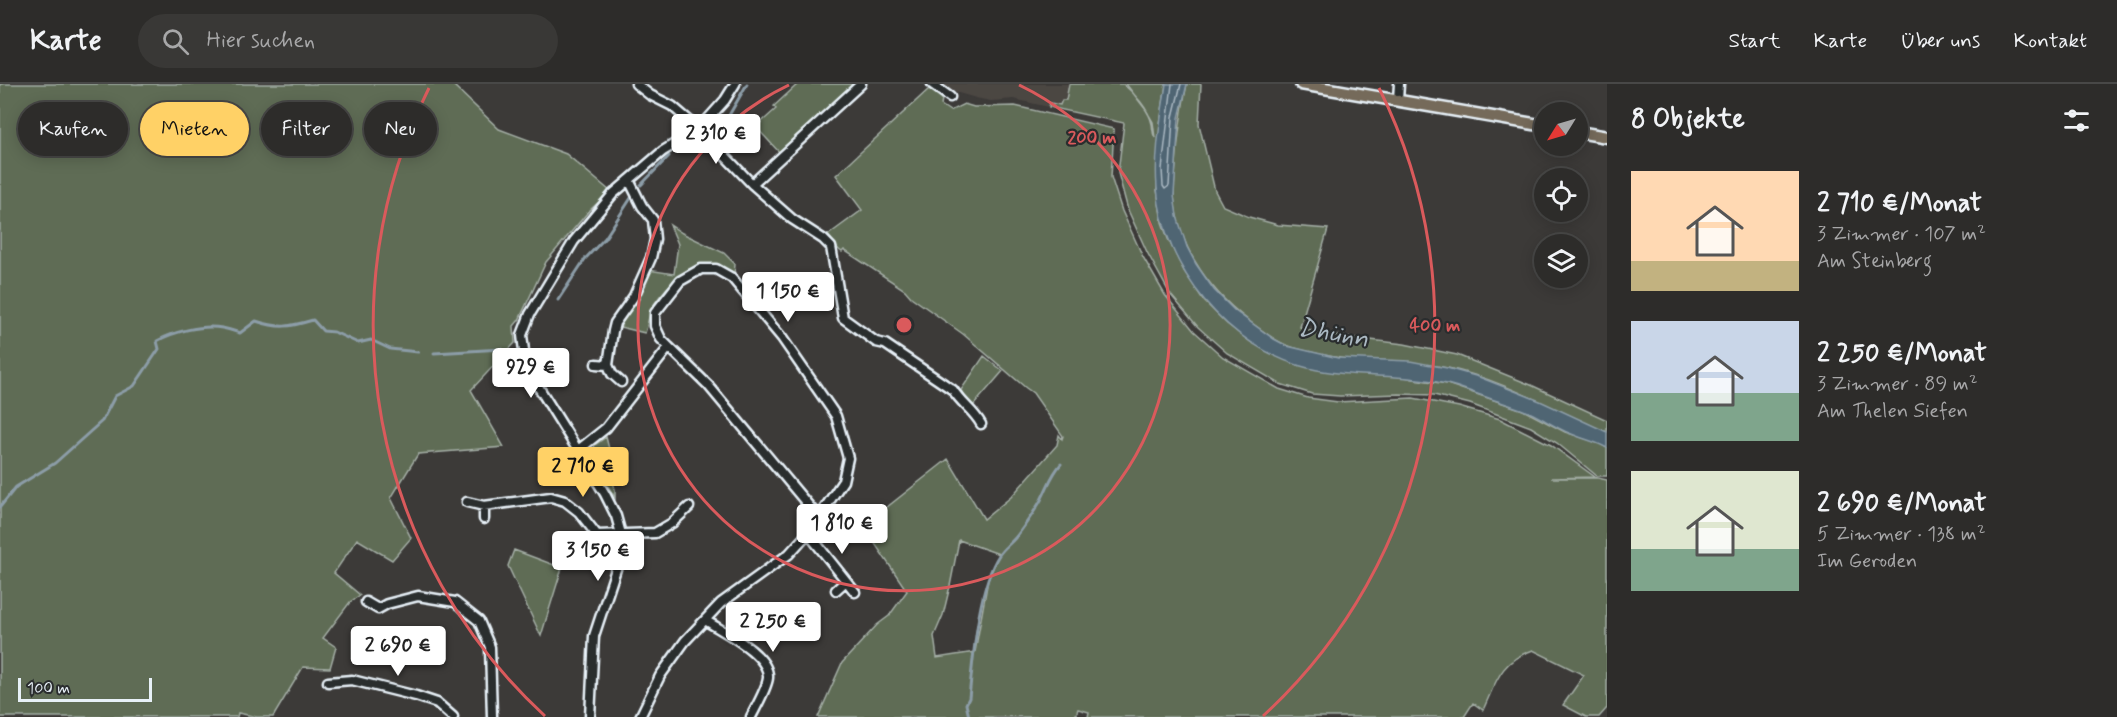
<!DOCTYPE html>
<html lang="de">
<head>
<meta charset="utf-8">
<style>
  body { margin:0; font-family:Mynerve,sans-serif; background:#393836; color:#f1f3f6; height:100vh; display:flex; flex-direction:column; font-size:22px; white-space:nowrap }
  * { box-sizing:border-box; margin:0 }
  p { font-size:20px; color:#a7a7a8 }
  .icon { flex:none; width:33px; height:33px; fill:none; stroke:currentColor; stroke-width:2; stroke-linecap:round; stroke-linejoin:round }
  .map { position:relative; flex:1; overflow:hidden }
  .panel { display:flex; flex-direction:column; background:#2d2c2a; width:510px }
  .panel>* { flex:none }
  .banner { position:absolute; left:18px; top:18px; width:570px; height:54px; display:flex; gap:12px }
  .needle { width:39px; rotate:233deg }
  .tools { position:absolute; left:1534px; top:18px; display:grid; gap:12px }
  .tools a { display:grid; place-items:center; width:54px; height:54px; border-radius:50%; background:#2d2c2a; box-shadow:0 3px 15px #0003,0 0 0 2px #484847; font-size:30px }
  .scale { position:absolute; left:18px; bottom:15px; width:134px; box-sizing:border-box; padding-left:6px; border:3px solid #e8f1f8; border-top:0; font-size:16px; line-height:21px; white-space:nowrap; color:#e8f1f8; -webkit-text-stroke:4px #2a2d2e; paint-order:stroke }
  .price { position:absolute; translate:-50% -51px; padding:0 14px; border-radius:6px; background:#fff; color:#222; font-size:20px; line-height:39px; filter:drop-shadow(0 2px 3px #0008) }
  .price::after { content:''; position:absolute; left:50%; top:36px; width:18px; height:14px; margin-left:-9px; background:inherit; clip-path:polygon(0 0,100% 0,50% 100%) }
  .price.selected { background:#ffd166; color:#111 }
  ul { padding:0; list-style:none }
  li { display:flex; align-items:center; gap:18px; height:150px; padding:0 24px }
  li span { display:grid; place-items:center; flex:none; width:168px; height:120px; border-radius:0px; color:#555 }
  li>.icon { margin-inline-start:auto }
  span .icon { width:72px; height:72px; fill:#fffc; stroke-width:1 }
  li b { font-size:26px }
  h2 { display:flex; justify-content:space-between; align-items:center; height:72px; padding:0 24px; font-size:26px }
  .tag { padding:0 21px; border-radius:27px; background:#2d2c2a; box-shadow:0 3px 15px #0003,0 0 0 2px #484847; font-size:21px; line-height:54px }
  .tag.selected { background:#ffd166; color:#111 }
  header { display:flex; align-items:center; gap:36px; box-sizing:border-box; height:84px; padding:0 30px; background:#2d2c2a; border-bottom:2px solid #484847 }
  header strong { font-size:28px }
  nav { display:flex; gap:33px; margin-inline-start:auto; font-size:21px }
  .search { width:420px; height:54px; background:#393836; display:flex; align-items:center; gap:15px; box-sizing:border-box; padding:0 21px; border-radius:33px; color:#a7a7a8; font-size:22px }
  main { display:flex; flex:1; min-height:0 }
  .map>svg:first-child { display:block }
  .built { fill:#4c4643 }
  .green { fill:#5f6c54; stroke:#a4aea6; stroke-width:1.5; fill-rule:evenodd }
  .water { fill:#4f6573; stroke:#8c9da8; stroke-width:1.5 }
  .lines { fill:none; stroke-linecap:round; stroke-linejoin:round }
  .shore { stroke:#abb9c3; stroke-width:1.5 }
  .stream { stroke:#8c9da8; stroke-width:3 }
  .minor-casing { stroke:#e8f1f8; stroke-width:13 }
  .major-casing { stroke:#e8f1f8; stroke-width:15 }
  .minor { stroke:#2a2d2e; stroke-width:8 }
  .major { stroke:#746a5a; stroke-width:10 }
  .ring { fill:none; stroke:#da5a5c; stroke-width:3 }
  .labels { text-anchor:middle; dominant-baseline:central; stroke-width:4.5; stroke-linejoin:round; paint-order:stroke }
  .water-label { font-size:26px; font-style:italic; fill:#abb9c3; stroke:#2a2d2e }
  .centre { fill:#da5a5c; stroke:#2a2d2e; stroke-width:3 }
  .ring-label { font-size:18px; text-anchor:middle; font-weight:bold; fill:#da5a5c; stroke:#2a2d2e; stroke-width:4.5; stroke-linejoin:round; paint-order:stroke }
</style>
</head>
<body>
<header>
<strong>Karte</strong>
<div class="search"><svg class="icon" aria-label="search" viewBox="0 0 24 24"><circle cx="10" cy="10" r="6"/><path d="M15 15l6 6"/></svg>Hier suchen</div>
<nav><a>Start</a><a>Karte</a><a>Über uns</a><a>Kontakt</a></nav>
</header>
<main>
<div class="map">
<svg width="1607" height="633" viewBox="0 0 1607 633">
  <rect width="100%" height="100%" fill="#3c3a38"/>
  <filter id="ink" filterUnits="userSpaceOnUse"><feTurbulence type="fractalNoise" baseFrequency=".0167" numOctaves="2"/><feDisplacementMap in="SourceGraphic" scale="12" xChannelSelector="R" yChannelSelector="G"/><feConvolveMatrix kernelMatrix="1 2 1 2 8 2 1 2 1" color-interpolation-filters="sRGB"/></filter>
  <g filter="url(#ink)">
    <!-- built -->
    <path class="built" d="M 940,0 L 1069,0 L 1066,16 L 1060,22 L 1050,20 L 1049,23 L 1013,15 L 991,17 L 976,14 L 955,8 Z"/>
    <!-- green -->
    <path class="green" d="M 0,0 L 452,0 L 499,45 L 566,70 L 610,107 L 588,128 L 546,178 L 519,236 L 514,242 L 515,259 L 471,306 L 504,363 L 418,370 L 391,414 L 411,454 L 392,476 L 357,455 L 334,489 L 360,511 L 350,518 L 323,554 L 336,563 L 330,584 L 303,583 L 273,633 L 257,633 L 238,629 L 237,633 L 0,633 Z
      M 798,0 L 855,0 L 779,68 L 756,43 L 776,25 L 774,22 Z
      M 1069,0 L 1123,0 C 1134,9 1149,25 1152,40 C 1153,46 1152,48 1155,54 L 1153,38 L 1146,26 L 1126,0 L 1166,0 L 1160,40 L 1157,106 L 1162,138 L 1168,155 L 1184,187 L 1204,217 L 1227,240 L 1252,259 L 1413,295 L 1447,300 L 1523,326 L 1565,348 L 1599,359 L 1607,364 L 1607,392 L 1597,392 L 1557,359 L 1531,343 L 1470,320 L 1434,311 L 1399,310 L 1340,312 L 1312,310 L 1280,300 L 1227,269 L 1198,243 L 1170,210 L 1147,168 L 1128,126 L 1118,89 L 1124,39 L 1049,23 L 1050,19 L 1060,21 L 1062,16 L 1066,16 Z
      M 1187,0 L 1201,0 L 1199,40 L 1215,107 L 1223,122 L 1249,133 L 1278,141 L 1328,145 L 1300,243 L 1320,250 L 1404,260 L 1457,271 L 1531,301 L 1607,336 L 1607,348 C 1555,327 1504,296 1448,284 C 1411,276 1372,282 1335,273 C 1319,270 1301,267 1286,261 C 1275,257 1266,249 1256,242 C 1213,212 1178,166 1174,112 C 1174,102 1175,91 1176,81 C 1178,53 1181,27 1187,0 Z
      M 929,5 L 942,15 L 941,21 L 950,27 L 964,20 L 974,23 L 1015,22 L 1114,45 L 1111,93 L 1122,127 L 1143,173 L 1165,211 L 1194,247 L 1223,273 L 1279,305 L 1308,314 L 1338,318 L 1413,314 L 1459,323 L 1500,335 L 1551,361 L 1595,393 L 1551,394 L 1598,394 L 1607,396 L 1607,624 L 1599,633 L 1586,633 L 1563,621 L 1584,591 L 1533,566 C 1500,577 1496,598 1483,626 L 1473,619 L 1464,633 L 1088,633 L 1089,628 L 1078,625 L 1075,633 L 818,633 L 842,579 L 877,541 L 889,532 L 907,507 L 863,442 L 948,375 L 984,435 L 1011,413 L 1057,361 L 1059,351 L 1062,355 L 1063,352 L 1033,309 L 1026,304 L 963,250 L 911,213 L 905,206 L 844,166 L 842,168 C 836,165 833,156 828,151 L 862,126 L 836,91 ZM 959,456 L 999,470 L 988,496 L 975,568 L 937,574 L 934,552 L 943,531 L 950,502 Z
      M 670,141 L 682,149 L 724,169 L 735,180 L 734,193 C 724,189 713,183 703,182 C 686,179 658,212 651,226 C 648,234 648,241 645,249 L 620,243 L 648,186 L 674,190 L 678,160 Z
      M 984,272 L 1003,287 L 973,322 L 964,313 L 961,306 Z
      M 606,353 L 614,385 L 610,387 L 615,405 L 615,414 L 591,373 L 595,361 Z
      M 514,466 L 562,484 L 541,552 L 508,482 Z"/>
    <!-- water -->
    <path class="water" d="M 1166,0 L 1187,0 L 1179,34 L 1174,111 L 1177,132 L 1187,163 L 1196,180 L 1214,206 L 1235,227 L 1274,255 L 1287,262 L 1338,274 L 1410,277 L 1447,284 L 1479,293 L 1540,317 L 1607,348 L 1607,364 C 1595,357 1582,355 1569,349 C 1557,344 1545,336 1533,330 C 1518,323 1502,319 1486,313 C 1473,309 1460,303 1447,300 C 1402,289 1353,295 1308,284 C 1228,264 1163,184 1157,104 C 1154,69 1161,34 1166,0 Z"/>
    <g class="lines">
      <!-- shore -->
      <path class="shore" d="M 1172,0 L 1162,85 L 1163,102 L 1165,105 L 1169,102 L 1173,33 L 1181,0"/>
      <!-- stream -->
      <path class="stream" d="M 712,51 L 720,47 L 747,0
        M 680,66 L 699,59
        M 641,101 L 669,72
        M 558,216 L 585,175 L 605,154 L 631,114
        M 434,269 L 502,265
        M 0,423 L 16,403 L 55,379 L 102,337 L 115,312 L 134,302 L 159,265 L 157,257 C 173,248 203,240 222,244 C 228,245 234,247 240,249 L 256,237 C 280,245 289,243 313,236 L 323,247 L 334,248 L 358,259 L 371,256 L 390,265 L 418,268
        M 969,633 L 966,620 L 969,614 C 973,576 978,503 999,471 C 1003,464 1010,460 1015,454 C 1022,446 1036,425 1041,416 C 1048,403 1051,391 1061,380"/>
      <!-- minor casing -->
      <g class="minor-casing">
        <path id="minor" d="M 636,0 L 650,11 L 672,22 L 699,45 L 752,100 L 792,135 L 823,155 L 831,163 L 843,234 L 876,258 L 885,260 L 953,306 C 961,319 974,327 981,340
          M 932,0 L 950,13
          M 1398,16 L 1399,0
          M 752,100 L 861,0
          M 596,280 L 608,281
          M 621,298 L 612,290 L 608,281 L 613,247 L 615,239 L 634,212 L 651,174 L 655,155 L 653,136 L 642,122 L 629,96
          M 577,367 L 606,344 L 669,263 L 708,301 L 819,434
          M 467,418 L 484,422 L 551,413 L 565,417 L 579,428 L 597,451 L 655,449 L 672,439 L 689,423
          M 484,422 L 484,435
          M 808,449 L 855,508
          M 836,506 L 846,497
          M 366,518 L 378,525 L 387,520 L 418,512 L 455,518 L 479,537 L 490,563 L 492,633
          M 705,536 C 723,548 770,570 768,594 C 767,604 756,623 751,633
          M 328,598 L 352,596 L 416,612 L 437,619 L 453,633
          M 590,633 L 594,552 L 619,476 L 621,450 L 616,432 L 605,410 L 526,283 L 522,251 L 530,230 L 574,157 L 613,110 L 663,67 L 699,45 L 725,16 L 735,0
          M 640,633 L 660,592 L 685,557 L 721,519 L 789,470 L 808,449 L 843,397 L 848,374 L 836,332 L 782,254 L 732,194 L 716,185 L 701,185 L 680,197 L 655,229 L 655,242 L 661,255 L 669,263"/>
      </g>
      <!-- major casing -->
      <g class="major-casing">
        <path id="major" d="M 1301,0 L 1545,42
          M 1578,48 L 1607,53"/>
      </g>
      <!-- minor -->
      <use href="#minor" class="minor"/>
      <!-- major -->
      <use href="#major" class="major"/>
    </g>
  </g>
  <!-- distance rings -->
  <g class="ring">
    <path d="M1019 1A266 266 0 1 1 789 1"/>
    <path d="M545 632A531 531 0 0 1 429 4M1379 4A531 531 0 0 1 1263 632"/>
  </g>
  <g class="labels">
    <!-- water labels -->
    <g class="water-label">
      <text transform="translate(1333 250) rotate(10)">Dhünn</text>
    </g>
  </g>
  <circle cx="904" cy="241" r="9" class="centre"/>
  <g class="ring-label">
    <text x="1092" y="59">200 m</text>
    <text x="1435" y="247">400 m</text>
  </g>
</svg>
<div class="tools">
<a><svg class="needle" viewBox="-14 -14 28 28"><path d="M0-13l5 13h-10z" fill="#e53935"/><path d="M0 13l5-13h-10z" fill="#a7a7a8"/></svg></a>
<a><svg class="icon" aria-label="locate" viewBox="0 0 24 24"><circle cx="12" cy="12" r="6"/><path d="M12 2v4M12 18v4M2 12h4M18 12h4"/></svg></a>
<a><svg class="icon" aria-label="layers" viewBox="0 0 24 24"><path d="M12 4l9 5-9 5-9-5zM3 14l9 5 9-5"/></svg></a>
</div>
<div class="scale">100 m</div>
<b class="price" style="left:716px;top:81px">2 310 €</b>
<b class="price" style="left:788px;top:239px">1 150 €</b>
<b class="price" style="left:531px;top:315px">929 €</b>
<b class="price selected" style="left:583px;top:414px">2 710 €</b>
<b class="price" style="left:842px;top:471px">1 810 €</b>
<b class="price" style="left:598px;top:498px">3 150 €</b>
<b class="price" style="left:773px;top:569px">2 250 €</b>
<b class="price" style="left:398px;top:593px">2 690 €</b>
<div class="banner">
<a class="tag">Kaufen</a>
<a class="tag selected">Mieten</a>
<a class="tag">Filter</a>
<a class="tag">Neu</a>
</div>
</div>
<section class="panel">
<h2>8 Objekte<svg class="icon" aria-label="filters" viewBox="0 0 24 24"><path d="M4 7h16M4 17h16"/><circle cx="9" cy="7" r="2"/><circle cx="15" cy="17" r="2"/></svg></h2>
<ul>
<li><span style="background:linear-gradient(#ffd9b3 75%,#c2b280 0)"><svg class="icon" aria-label="home" viewBox="0 0 24 24"><path d="M3 11l9-7 9 7M6 9v11h12V9"/></svg></span><div><b>2 710 €/Monat</b><p>3 Zimmer · 107 m²</p><p>Am Steinberg</p></div></li>
<li><span style="background:linear-gradient(#c9d6e8 60%,#7fa58c 0)"><svg class="icon" aria-label="home" viewBox="0 0 24 24"><path d="M3 11l9-7 9 7M6 9v11h12V9"/></svg></span><div><b>2 250 €/Monat</b><p>3 Zimmer · 89 m²</p><p>Am Thelen Siefen</p></div></li>
<li><span style="background:linear-gradient(#dfe7d0 65%,#7fa58c 0)"><svg class="icon" aria-label="home" viewBox="0 0 24 24"><path d="M3 11l9-7 9 7M6 9v11h12V9"/></svg></span><div><b>2 690 €/Monat</b><p>5 Zimmer · 138 m²</p><p>Im Geroden</p></div></li>
</ul>
</section>
</main>
</body>
</html>
